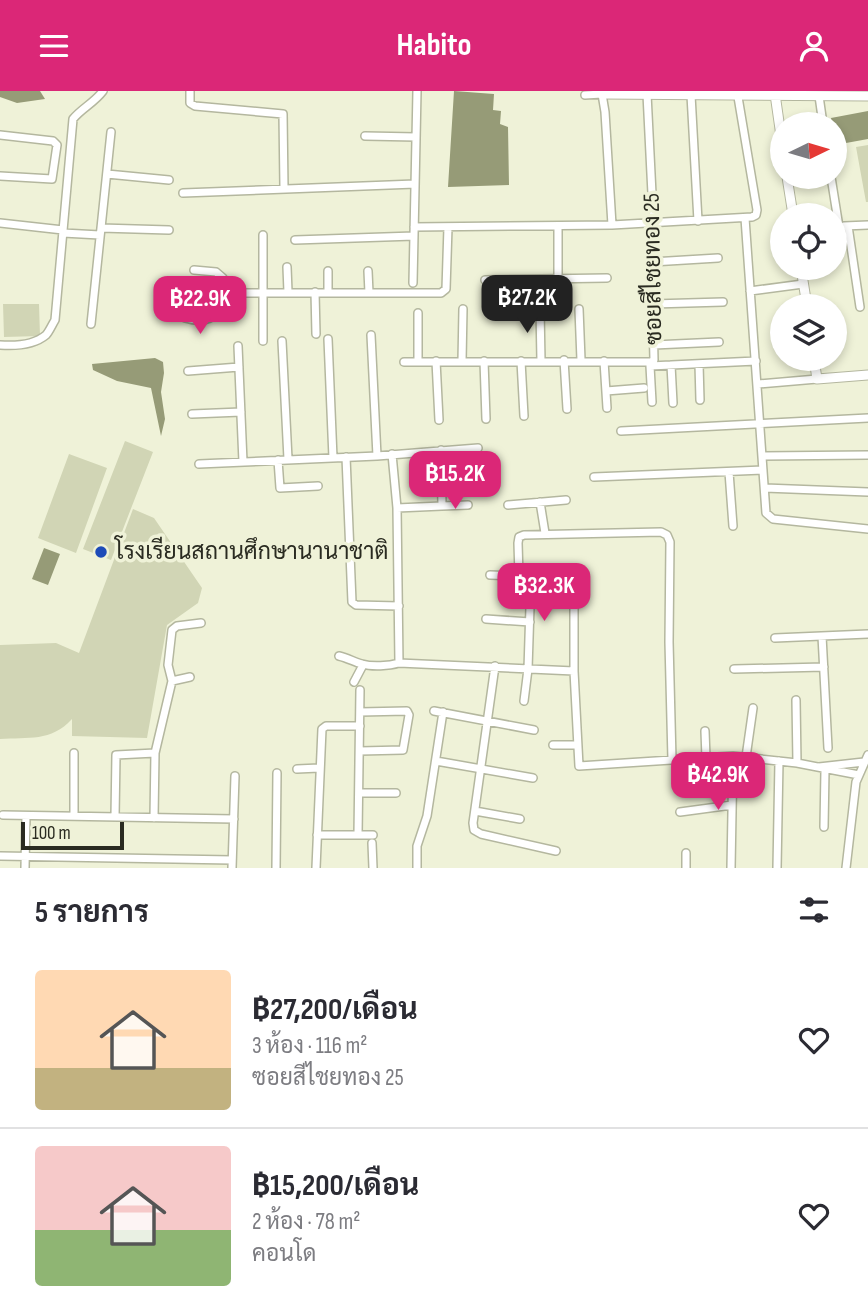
<!DOCTYPE html>
<html lang="th">
<head>
<meta charset="utf-8">
<style>
  body { margin:0; font-family:"Sofia Sans Condensed",Sarabun,sans-serif; background:#f7f7f7; color:#2b2b33; height:100vh; display:flex; flex-direction:column; font-size:26px; white-space:nowrap }
  * { box-sizing:border-box; margin:0 }
  p { font-size:23px; color:#7c7c81 }
  .icon { flex:none; width:38px; height:38px; fill:none; stroke:currentColor; stroke-width:2; stroke-linecap:round; stroke-linejoin:round }
  .map { position:relative; height:777px; overflow:hidden }
  .panel { display:flex; flex-direction:column; background:#fff; flex:1 }
  .panel>* { flex:none }
  .needle { width:46px; rotate:85deg }
  .buttons { position:absolute; left:770px; top:21px; display:grid; gap:14px }
  .buttons a { display:grid; place-items:center; width:77px; height:77px; border-radius:50%; background:#fff; box-shadow:0 4px 10px #0003; font-size:35px }
  .scale { position:absolute; left:21px; bottom:18px; width:103px; box-sizing:border-box; padding-left:7px; border:4px solid #2a2b21; border-top:0; font-size:19px; line-height:24px; white-space:nowrap; color:#2a2b21; -webkit-text-stroke:5px #eff2d8; paint-order:stroke }
  .price { position:absolute; translate:-50% -60px; padding:0 16px; border-radius:14px; background:#db2777; color:#fff; font-size:23px; line-height:46px; filter:drop-shadow(0 2px 4px #0008) }
  .price::after { content:''; position:absolute; left:50%; top:42px; width:21px; height:16px; margin-left:-10px; background:inherit; clip-path:polygon(0 0,100% 0,50% 100%) }
  .price.on { background:#222; color:#fff }
  ul { padding:0; list-style:none }
  li { display:flex; align-items:center; gap:21px; height:175px; padding:0 35px }
  li+li { border-top:2px solid #e1e1e2 }
  li span { display:grid; place-items:center; flex:none; width:196px; height:140px; border-radius:7px; color:#555 }
  li>.icon { margin-inline-start:auto }
  span .icon { width:84px; height:84px; fill:#fffc; stroke-width:1 }
  li b { font-size:30px }
  h2 { display:flex; justify-content:space-between; align-items:center; height:84px; padding:0 35px; font-size:30px }
  header { display:flex; justify-content:space-between; align-items:center; height:91px; padding:0 35px; background:#db2777; color:#fff; font-size:32px; font-weight:700 }
  .map>svg:first-child { display:block }
  .green { fill:#d1d5b5 }
  .water { fill:#969b77 }
  .lines { fill:none; stroke-linecap:round; stroke-linejoin:round }
  .minor-casing { stroke:#b4b79f; stroke-width:10 }
  .tertiary-casing { stroke:#b4b79f; stroke-width:11 }
  .minor { stroke:#fff; stroke-width:7 }
  .tertiary { stroke:#fff; stroke-width:9 }
  .poi-dot { fill:#1d4bb8; stroke:#eff2d8; stroke-width:2.5 }
  .labels { text-anchor:middle; dominant-baseline:central; stroke-width:7; stroke-linejoin:round; paint-order:stroke }
  .street-label { font-size:23px; fill:#2a2b21; stroke:#eff2d8 }
  .poi-label { font-size:23px; fill:#2a2b21; stroke:#eff2d8; text-anchor:start }
</style>
</head>
<body>
<header><svg class="icon" aria-label="menu" viewBox="0 0 24 24"><path d="M4 6h16M4 12h16M4 18h16"/></svg>Habito<svg class="icon" aria-label="person" viewBox="0 0 24 24"><circle cx="12" cy="8" r="4"/><path d="M4 21q1-7 8-7t8 7"/></svg></header>
<div class="map">
<svg width="868" height="777" viewBox="0 0 868 777">
  <rect width="100%" height="100%" fill="#eff2d8"/>
  <!-- green -->
  <path class="green" d="M 868,54 L 868,111 L 866,111 L 856,56 Z
    M 3,213 L 39,213 L 40,245 L 4,246 Z
    M 125,350 L 153,361 L 111,469 L 83,458 Z
    M 69,363 L 107,377 L 76,462 L 38,447 Z
    M 133,418 L 154,427 L 202,497 L 198,512 L 167,534 L 147,647 L 72,645 L 72,628 C 51,651 28,646 0,648 L 0,554 L 56,552 L 79,562 Z"/>
  <!-- water -->
  <path class="water" d="M 0,0 L 40,0 L 45,8 L 17,12 L 0,6 Z
    M 454,0 L 494,3 L 493,19 L 501,20 L 500,33 L 508,36 L 509,94 L 448,96 Z
    M 868,20 L 868,48 L 835,54 L 835,33 L 832,33 L 831,27 Z
    M 155,267 L 163,271 L 164,282 L 161,301 L 165,328 L 161,345 L 151,297 L 117,290 L 93,279 L 92,273 Z
    M 44,457 L 60,463 L 48,494 L 32,488 Z"/>
  <g class="lines">
    <!-- minor casing -->
    <g class="minor-casing">
      <path id="minor" d="M 190,0 L 190,12 L 195,15 L 283,23 L 284,97
        M 585,4 L 602,3 L 605,21 L 612,134
        M 691,4 L 698,130
        M 819,5 L 823,33
        M 0,44 L 53,50 L 57,54 L 52,88 L 0,85
        M 365,45 L 416,46
        M 107,83 L 169,89
        M 831,86 L 839,136
        M 183,102 L 415,93
        M 745,127 L 766,422 L 773,428 L 868,438
        M 0,132 L 63,139
        M 844,135 L 868,134
        M 848,135 L 860,216
        M 414,136 L 612,134 L 752,126 L 756,124 L 757,119 L 737,0
        M 558,136 L 558,188
        M 101,137 L 169,139
        M 63,142 L 100,144
        M 263,144 L 263,250
        M 295,149 L 414,145
        M 652,171 L 718,167
        M 287,176 L 288,201
        M 328,180 L 328,202
        M 368,180 L 369,202
        M 485,189 L 607,187
        M 413,192 L 417,0
        M 750,200 L 803,193
        M 315,201 L 316,243
        M 225,202 L 441,202 L 446,198 L 448,136
        M 180,203 L 181,220 L 185,227 C 215,236 229,216 223,187 L 216,181 L 194,179
        M 653,213 L 723,211
        M 540,218 L 541,270
        M 579,218 L 581,269
        M 418,222 L 418,270
        M 91,233 L 111,41
        M 371,244 L 377,365
        M 328,248 L 333,367
        M 282,250 L 288,368
        M 0,254 C 14,255 34,254 46,244 C 49,241 52,234 55,229 L 73,28 C 82,17 94,12 103,0
        M 654,254 L 719,251
        M 238,255 L 243,371
        M 564,269 L 567,318
        M 436,270 L 439,329
        M 462,270 L 463,218
        M 484,270 L 486,328
        M 521,270 L 524,325
        M 604,270 L 607,317
        M 404,271 L 651,271 L 654,269 L 651,142 L 653,123 L 647,3
        M 699,273 L 700,309
        M 671,274 L 673,312
        M 188,280 L 239,276
        M 758,293 L 817,288
        M 606,300 L 644,297
        M 652,311 L 650,275 L 756,270
        M 192,323 L 241,321
        M 621,340 L 868,327
        M 392,363 L 397,417 L 399,572
        M 763,365 L 868,364
        M 346,366 L 352,511 L 356,514 L 399,515
        M 278,369 L 280,397 L 318,395
        M 199,373 L 377,365 L 478,357
        M 729,381 L 733,435
        M 594,386 L 763,379
        M 765,397 L 868,401
        M 540,411 L 545,442
        M 508,414 L 566,409
        M 442,415 L 468,414
        M 397,417 L 442,415 L 441,359
        M 490,484 L 574,487 L 574,580 L 579,675 L 733,665 L 797,672 L 859,684
        M 519,485 L 518,452 L 519,446 L 524,444 L 661,441 L 667,444 L 670,451 L 669,551 L 672,669
        M 486,528 L 530,531
        M 822,545 L 828,657
        M 775,547 L 868,543
        M 339,565 C 348,567 354,571 362,573 C 372,576 389,575 399,572 L 574,580
        M 495,575 L 473,732 L 474,739 L 481,743 L 556,760
        M 734,578 L 824,576
        M 172,590 L 168,574 L 172,539 L 177,535 L 201,532
        M 354,591 L 363,574
        M 796,609 L 797,672
        M 524,610 L 528,578 L 531,485
        M 434,620 L 534,639
        M 705,640 L 706,667
        M 553,654 L 577,654
        M 360,660 L 403,659 L 409,624 L 407,620 L 360,621
        M 746,666 L 753,617
        M 436,670 L 533,687
        M 819,676 L 864,671
        M 297,678 L 319,677
        M 359,702 L 396,702
        M 475,720 L 520,728
        M 680,721 L 732,714
        M 3,724 L 234,728
        M 74,725 L 74,662
        M 115,726 L 116,664 L 155,662
        M 154,727 L 155,662 L 172,590 L 190,586
        M 824,736 L 825,679
        M 317,744 L 373,744
        M 358,744 L 360,599
        M 372,752 L 373,777
        M 0,765 L 232,769
        M 25,777 L 26,725
        M 232,777 L 235,685
        M 276,777 L 277,682
        M 316,777 L 322,638 L 326,635 L 360,635
        M 417,777 L 417,755 L 427,725 L 443,621
        M 686,777 L 686,762
        M 731,777 L 733,665
        M 777,777 L 779,670
        M 846,777 L 856,691 L 868,664"/>
    </g>
    <!-- tertiary casing -->
    <g class="tertiary-casing">
      <path id="tertiary" d="M 602,0 L 602,3 L 868,5
        M 775,3 L 782,52
        M 787,86 L 793,124
        M 801,177 L 807,215
        M 814,268 L 817,288 L 868,284"/>
    </g>
    <!-- minor -->
    <use href="#minor" class="minor"/>
    <!-- tertiary -->
    <use href="#tertiary" class="tertiary"/>
  </g>
  <!-- markers -->
  <circle class="poi-dot" cx="101" cy="461" r="7"/>
  <g class="labels">
    <!-- street labels -->
    <g class="street-label">
      <text transform="translate(653 178) rotate(-91)">ซอยสีไชยทอง 25</text>
    </g>
    <!-- poi labels -->
    <g class="poi-label">
      <text x="115" y="461">โรงเรียนสถานศึกษานานาชาติ</text>
    </g>
  </g>
</svg>
<div class="buttons">
<a><svg class="needle" viewBox="-14 -14 28 28"><path d="M0-13l5 13h-10z" fill="#e53935"/><path d="M0 13l5-13h-10z" fill="#7c7c81"/></svg></a>
<a><svg class="icon" aria-label="locate" viewBox="0 0 24 24"><circle cx="12" cy="12" r="6"/><path d="M12 2v4M12 18v4M2 12h4M18 12h4"/></svg></a>
<a><svg class="icon" aria-label="layers" viewBox="0 0 24 24"><path d="M12 4l9 5-9 5-9-5zM3 14l9 5 9-5"/></svg></a>
</div>
<div class="scale">100 m</div>
<b class="price on" style="left:527px;top:244px">฿27.2K</b>
<b class="price" style="left:200px;top:245px">฿22.9K</b>
<b class="price" style="left:455px;top:420px">฿15.2K</b>
<b class="price" style="left:544px;top:532px">฿32.3K</b>
<b class="price" style="left:718px;top:721px">฿42.9K</b>
</div>
<section class="panel">
<h2>5 รายการ<svg class="icon" aria-label="filters" viewBox="0 0 24 24"><path d="M4 7h16M4 17h16"/><circle cx="9" cy="7" r="2"/><circle cx="15" cy="17" r="2"/></svg></h2>
<ul>
<li><span style="background:linear-gradient(#ffd9b3 70%,#c2b280 0)"><svg class="icon" aria-label="home" viewBox="0 0 24 24"><path d="M3 11l9-7 9 7M6 9v11h12V9"/></svg></span><div><b>฿27,200/เดือน</b><p>3 ห้อง · 116 m²</p><p>ซอยสีไชยทอง 25</p></div><svg class="icon" aria-label="heart" viewBox="0 0 24 24"><path d="M12 20l-8-8c-3-5 5-10 8-4 3-6 11-1 8 4z"/></svg></li>
<li><span style="background:linear-gradient(#f6c9c9 60%,#8fb573 0)"><svg class="icon" aria-label="home" viewBox="0 0 24 24"><path d="M3 11l9-7 9 7M6 9v11h12V9"/></svg></span><div><b>฿15,200/เดือน</b><p>2 ห้อง · 78 m²</p><p>คอนโด</p></div><svg class="icon" aria-label="heart" viewBox="0 0 24 24"><path d="M12 20l-8-8c-3-5 5-10 8-4 3-6 11-1 8 4z"/></svg></li>
</ul>
</section>
</body>
</html>
